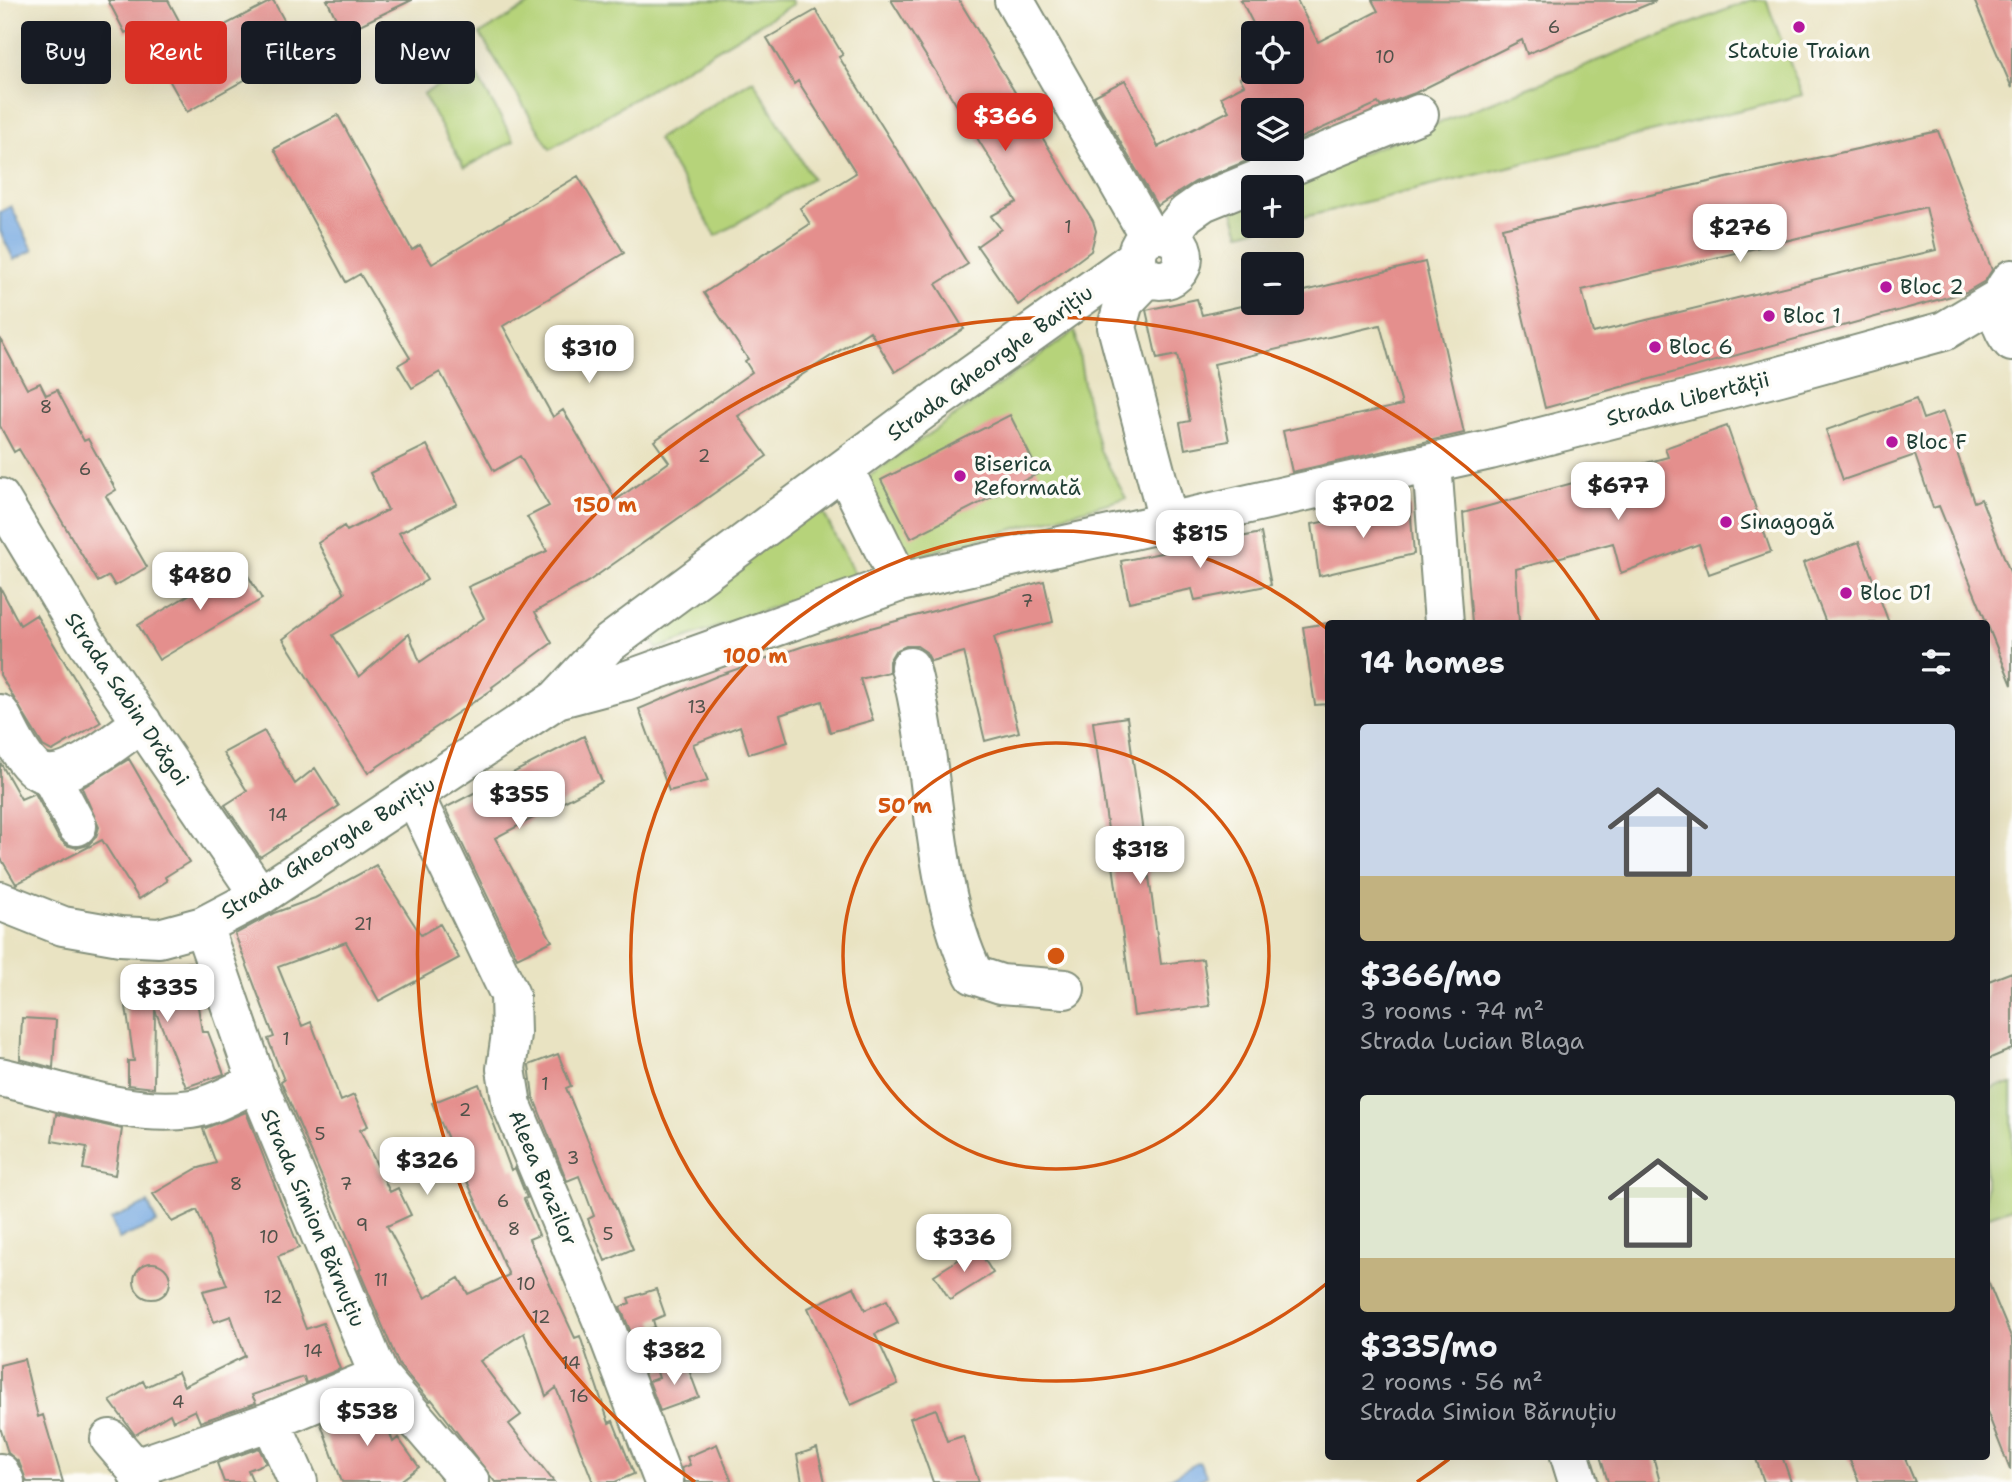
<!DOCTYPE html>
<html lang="en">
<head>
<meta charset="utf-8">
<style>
  body { margin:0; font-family:"Shantell Sans",sans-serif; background:#242831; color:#f1f3f6; height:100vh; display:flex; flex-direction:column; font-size:26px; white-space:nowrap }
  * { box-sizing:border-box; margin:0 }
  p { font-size:23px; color:#9ea1a6 }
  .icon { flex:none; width:38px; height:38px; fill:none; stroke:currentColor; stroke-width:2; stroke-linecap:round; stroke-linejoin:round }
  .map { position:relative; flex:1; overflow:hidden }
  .sheet { position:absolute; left:1325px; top:620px; width:665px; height:840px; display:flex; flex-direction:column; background:#171b24; border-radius:7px; box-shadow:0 7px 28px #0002 }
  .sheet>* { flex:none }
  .banner { position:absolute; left:21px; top:21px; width:665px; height:63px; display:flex; gap:14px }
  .tools { position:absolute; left:1241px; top:21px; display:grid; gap:14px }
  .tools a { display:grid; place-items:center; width:63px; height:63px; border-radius:7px; background:#171b24; box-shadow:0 7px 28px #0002; font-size:35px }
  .price { position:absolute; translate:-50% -60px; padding:0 16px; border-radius:14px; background:#fff; color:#222; font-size:23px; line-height:46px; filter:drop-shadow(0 2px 4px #0008) }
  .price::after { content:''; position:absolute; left:50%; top:42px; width:21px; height:16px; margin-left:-10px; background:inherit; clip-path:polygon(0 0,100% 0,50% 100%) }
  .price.current { background:#d93025; color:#fff }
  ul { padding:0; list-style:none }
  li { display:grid; align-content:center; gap:14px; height:371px; padding:0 35px }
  li span { display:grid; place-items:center; height:217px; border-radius:7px; color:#555 }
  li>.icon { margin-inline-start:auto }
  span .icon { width:126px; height:126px; fill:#fffc; stroke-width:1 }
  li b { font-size:30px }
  h2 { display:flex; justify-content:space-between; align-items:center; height:84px; padding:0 35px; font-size:30px }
  .chip { padding:0 24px; border-radius:7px; background:#171b24; box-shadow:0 7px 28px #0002; font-size:24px; line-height:63px }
  .chip.current { background:#d93025; color:#fff }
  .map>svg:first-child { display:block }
  .green { fill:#b6d37a; stroke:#6a8857; stroke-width:2 }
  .water { fill:#74a8e1; stroke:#4a728a; stroke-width:2 }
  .building { fill:#e48f8d; fill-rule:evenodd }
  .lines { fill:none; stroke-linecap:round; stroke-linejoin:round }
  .minor-casing { stroke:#84907b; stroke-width:42 }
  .minor { stroke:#fff; stroke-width:38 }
  .ring { fill:none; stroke:#d45610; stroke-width:3.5 }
  .poi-dot { fill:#b5179e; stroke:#fdfcf7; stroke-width:2.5 }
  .labels { text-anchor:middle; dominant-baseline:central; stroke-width:7; stroke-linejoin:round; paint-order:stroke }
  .number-label { font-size:18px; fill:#50524a }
  .poi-label { font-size:21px; fill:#1f3d34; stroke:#fdfcf7; text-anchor:start }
  .street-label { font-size:21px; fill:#1f3d34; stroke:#fdfcf7 }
  .centre { fill:#d45610; stroke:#fdfcf7; stroke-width:3.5 }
  .ring-label { font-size:21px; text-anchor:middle; font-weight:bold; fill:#d45610; stroke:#fdfcf7; stroke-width:7; stroke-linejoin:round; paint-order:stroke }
</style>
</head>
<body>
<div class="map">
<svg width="2012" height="1482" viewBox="0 0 2012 1482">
  <rect width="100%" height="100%" fill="#fdfcf7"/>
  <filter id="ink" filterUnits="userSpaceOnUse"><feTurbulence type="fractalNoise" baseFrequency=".0143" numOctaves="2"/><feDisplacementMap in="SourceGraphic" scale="14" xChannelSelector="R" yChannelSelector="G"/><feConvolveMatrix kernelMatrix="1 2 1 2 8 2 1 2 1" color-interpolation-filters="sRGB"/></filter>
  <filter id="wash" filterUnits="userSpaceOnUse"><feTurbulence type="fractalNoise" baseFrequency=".00686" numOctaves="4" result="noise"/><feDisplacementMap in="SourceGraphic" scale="28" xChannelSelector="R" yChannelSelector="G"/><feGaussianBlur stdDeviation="1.57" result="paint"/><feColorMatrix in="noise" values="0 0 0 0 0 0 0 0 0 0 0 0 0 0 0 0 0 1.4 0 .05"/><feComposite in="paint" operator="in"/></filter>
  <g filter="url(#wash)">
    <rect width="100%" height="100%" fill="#e9e3c2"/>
    <!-- green -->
    <path class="green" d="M 537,0 L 791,0 L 793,4 L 550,149 L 480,34 Z
      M 1751,0 L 1766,0 L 1802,95 L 1292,220 L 1292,187 L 1276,187 Z
      M 472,67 L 514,141 L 464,168 L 423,94 Z
      M 753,80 L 812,178 L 716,236 L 657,139 Z
      M 1253,196 L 1253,226 L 1268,226 L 1240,233 L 1231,205 Z
      M 1075,331 L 1086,396 L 1100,450 L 1126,498 L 884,565 L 851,489 Z
      M 819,504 L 856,577 L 657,649 L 647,631 Z
      M 2000,1085 L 2012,1085 L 2012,1208 L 1986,1217 L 1986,1090 Z"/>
    <!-- water -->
    <path class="water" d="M 11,206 L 33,250 L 14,260 L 0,231 L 0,212 Z
      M 148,1203 L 157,1223 L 119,1239 L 111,1219 Z
      M 1199,1462 L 1207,1476 L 1196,1482 L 1169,1482 L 1167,1480 Z"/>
    <g id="blocks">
      <!-- building -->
      <path class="building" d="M 108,0 L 168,0 L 191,43 L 273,0 L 300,49 L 187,112 L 139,26 L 125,33 Z
        M 327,0 L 412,0 L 343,33 Z
        M 891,0 L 959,0 L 1093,221 L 1096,231 L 1091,251 L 1018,305 L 977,246 L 1001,229 L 991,216 L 1017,202 Z
        M 1241,0 L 1297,0 L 1318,42 L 1378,11 L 1372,0 L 1656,1 L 1527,54 L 1522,40 L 1415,93 L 1380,106 L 1378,103 L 1292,142 L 1292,110 L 1253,110 L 1253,149 L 1276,149 L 1195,182 L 1157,206 L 1094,96 L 1125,80 L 1158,147 L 1229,111 L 1221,97 L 1244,85 L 1240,78 L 1253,71 L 1292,72 L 1292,33 L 1258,33 Z
        M 1974,0 L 2012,0 L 2012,88 Z
        M 816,10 L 843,55 L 839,57 L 968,264 L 936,284 L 964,329 L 895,372 L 870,331 L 738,416 L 767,456 L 589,581 L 535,612 L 552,643 L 492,687 L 493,689 L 368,773 L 283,639 L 345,593 L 318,543 L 344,526 L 347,531 L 388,510 L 370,473 L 427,445 L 457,504 L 399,533 L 427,580 L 333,635 L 359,677 L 409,634 L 420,662 L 484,618 L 468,587 L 547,551 L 527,517 L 549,506 L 520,456 L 494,471 L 440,372 L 412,388 L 398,365 L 410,358 L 360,274 L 346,282 L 274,149 L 338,115 L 412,250 L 420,245 L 432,264 L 578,176 L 624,253 L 503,326 L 553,417 L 563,410 L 616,500 L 669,462 L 654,441 L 752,372 L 745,361 L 748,359 L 704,293 L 810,224 L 800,208 L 856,173 L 798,81 L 794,84 L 767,38 Z
        M 1938,131 L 1992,270 L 1985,281 L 1966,292 L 1545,408 L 1502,228 ZM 1926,207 L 1936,250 L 1593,333 L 1582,290 Z
        M 1425,262 L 1464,433 L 1292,472 L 1283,431 L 1402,405 L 1380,325 L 1214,364 L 1229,441 L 1185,449 L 1180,423 L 1190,421 L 1177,355 L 1157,359 L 1146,310 L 1197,299 L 1202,315 L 1254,303 L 1292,303 L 1292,294 Z
        M 0,338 L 27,389 L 40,383 L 46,395 L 57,390 L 84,441 L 88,439 L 116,490 L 106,496 L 147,567 L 115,586 L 109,576 L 98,582 L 19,449 L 14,452 L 0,426 Z
        M 1916,399 L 1923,419 L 1943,412 L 1974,502 L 1981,499 L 2012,577 L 2012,685 L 1939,506 L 1933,508 L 1915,455 L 1843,480 L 1826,430 Z
        M 1010,415 L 1039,473 L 911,538 L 881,480 Z
        M 1727,426 L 1771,552 L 1709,574 L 1699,544 L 1621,573 L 1613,543 L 1516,569 L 1519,623 L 1472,623 L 1463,513 L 1668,457 L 1665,448 Z
        M 1410,505 L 1414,554 L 1319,576 L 1312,524 Z
        M 1261,533 L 1271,585 L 1195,600 L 1192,589 L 1129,602 L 1121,561 Z
        M 1859,542 L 1889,623 L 1826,623 L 1803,563 Z
        M 241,564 L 262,599 L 159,660 L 138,625 Z
        M 1044,581 L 1053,622 L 994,637 L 1019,732 L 985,741 L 964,652 L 931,661 L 926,652 L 917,646 L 906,646 L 895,651 L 889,661 L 889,672 L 860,679 L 873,720 L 830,732 L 822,701 L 780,715 L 788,742 L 749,754 L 740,726 L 693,744 L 708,781 L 669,791 L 639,709 L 717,676 L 804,646 Z
        M 0,587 L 20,625 L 36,615 L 101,722 L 52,751 L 43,746 L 0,675 Z
        M 1328,623 L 1328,704 L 1315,705 L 1303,627 Z
        M 1127,717 L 1161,964 L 1203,959 L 1210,1006 L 1134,1016 L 1093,722 Z
        M 264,731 L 295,784 L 315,768 L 339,806 L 260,857 L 225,805 L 247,791 L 223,753 Z
        M 584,736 L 602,782 L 495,838 L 552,941 L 517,958 L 445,808 Z
        M 129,759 L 189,862 L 165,877 L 167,881 L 139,899 L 102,840 L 16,884 L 0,857 L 0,762 L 21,799 L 35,793 L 58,837 L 66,845 L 77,848 L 88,845 L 96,837 L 99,827 L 82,788 Z
        M 376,865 L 421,935 L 440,924 L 459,958 L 379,1001 L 346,942 L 278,967 L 302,1026 L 311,1022 L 341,1101 L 354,1095 L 368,1126 L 360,1130 L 390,1192 L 398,1188 L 411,1215 L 387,1226 L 425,1298 L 459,1278 L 468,1294 L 509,1275 L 432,1103 L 479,1084 L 511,1170 L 515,1168 L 527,1198 L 524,1199 L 539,1235 L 529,1239 L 575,1338 L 580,1336 L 609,1423 L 613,1421 L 634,1474 L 615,1482 L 593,1482 L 556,1388 L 546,1396 L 524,1333 L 480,1361 L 521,1415 L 509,1424 L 554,1482 L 495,1482 L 432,1400 L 430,1401 L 399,1365 L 359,1270 L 361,1268 L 281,1082 L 284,1080 L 268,1039 L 274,1037 L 235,934 L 274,913 L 315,898 Z
        M 191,962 L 202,1032 L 208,1032 L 224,1074 L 186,1087 L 155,1010 L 154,1088 L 128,1085 L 128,1061 L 134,1061 L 121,973 Z
        M 2012,972 L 2012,1049 L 1986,1060 L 1986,982 Z
        M 22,1018 L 56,1020 L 53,1068 L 20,1059 Z
        M 558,1054 L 571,1086 L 566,1088 L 633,1249 L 605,1261 L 588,1219 L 594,1216 L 579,1176 L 567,1181 L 533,1096 L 529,1065 Z
        M 246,1112 L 299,1248 L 278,1256 L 306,1329 L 323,1323 L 340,1369 L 306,1383 L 304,1377 L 252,1395 L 256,1403 L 200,1422 L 195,1410 L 173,1421 L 170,1414 L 135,1435 L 110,1401 L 143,1381 L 146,1387 L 178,1372 L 184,1386 L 245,1356 L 231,1316 L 214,1322 L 203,1291 L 227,1285 L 197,1210 L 172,1222 L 153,1194 L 196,1169 L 216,1163 L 203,1129 Z
        M 56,1114 L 122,1129 L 115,1175 L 83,1169 L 87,1147 L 52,1141 Z
        M 977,1248 L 993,1273 L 950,1300 L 934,1275 Z
        M134 1281a18 18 0 1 1 36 0a18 18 0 1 1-36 0Z
        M 1986,1277 L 2012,1339 L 2010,1470 L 1986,1409 Z
        M 854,1287 L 865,1310 L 887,1300 L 898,1323 L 875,1334 L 898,1384 L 851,1405 L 808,1308 Z
        M 656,1289 L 665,1315 L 653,1320 L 655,1327 L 632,1335 L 620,1307 L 630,1303 L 628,1298 Z
        M 24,1359 L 38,1417 L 43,1415 L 63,1482 L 27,1482 L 19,1462 L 8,1453 L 0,1427 L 0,1365 Z
        M 686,1362 L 699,1397 L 660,1411 L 649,1381 L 659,1378 L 657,1372 Z
        M 373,1402 L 383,1414 L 393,1442 L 398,1438 L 419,1467 L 399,1482 L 342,1482 L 321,1424 Z
        M 936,1409 L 947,1441 L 963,1436 L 979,1482 L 933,1482 L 910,1418 Z
        M 717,1444 L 732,1482 L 685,1482 L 682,1468 L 690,1465 L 687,1457 Z
        M 259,1448 L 266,1463 L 248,1470 L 253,1482 L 224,1482 L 217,1463 Z
        M 817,1448 L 825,1482 L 802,1482 L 797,1455 Z
        M 1600,1456 L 1653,1456 L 1660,1482 L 1608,1482 Z
        M 1755,1456 L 1782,1456 L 1791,1482 L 1764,1482 Z
        M 1848,1456 L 1904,1456 L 1915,1482 L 1859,1482 Z"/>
    </g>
  </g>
  <g filter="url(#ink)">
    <use href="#blocks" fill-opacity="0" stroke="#84907b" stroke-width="2"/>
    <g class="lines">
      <!-- minor casing -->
      <g class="minor-casing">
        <path id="minor" d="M 1014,0 L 1149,236
          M1137 257a23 23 0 1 1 46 0a23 23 0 1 1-46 0Z
          M 1169,235 L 1186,214 L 1203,202 L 1419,114
          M 1148,277 L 1124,302 L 1117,327 L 1168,520
          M 2012,279 C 1995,298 1996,323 2012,342
          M 1432,463 L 1444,623
          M 844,469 L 900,582
          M 0,498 L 86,641 L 260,896
          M 910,667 C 937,768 928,879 974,975 L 1001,984 L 1065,989
          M 557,699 L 607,645 L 923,410 L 1136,258
          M 0,714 C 10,731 20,758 36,770 C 63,788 119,738 142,722
          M 50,775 L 77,826
          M 414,795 L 510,995 L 511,1034 L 506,1069 L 512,1105 L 607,1332 L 664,1482
          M 0,901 L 63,926 L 120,936 L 159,938 L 203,926 L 260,896 L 557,699 L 625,681 L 900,582 L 1490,450 L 1780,376 L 1944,331 L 2001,297
          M 203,926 L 257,1082 L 379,1376 L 470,1482
          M 0,1077 C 62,1090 127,1118 191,1109 C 213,1106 237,1091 257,1082
          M 110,1439 L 135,1468 L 141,1482
          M 1570,1456 L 1578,1482
          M 135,1468 L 271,1421
          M 0,1473 L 5,1482
          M 298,1482 L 271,1421 L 379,1376"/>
      </g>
      <!-- minor -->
      <use href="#minor" class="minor"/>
    </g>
  </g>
  <!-- distance rings -->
  <g class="ring">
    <circle cx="1056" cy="956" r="213"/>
    <path d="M1326 1284A425 425 0 1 1 1326 628"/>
    <path d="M1449 1459A638 638 0 0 1 1417 1482M695 1482A638 638 0 1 1 1600 623"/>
  </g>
  <!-- markers -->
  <g class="poi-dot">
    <circle cx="1799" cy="27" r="7"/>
    <circle cx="1886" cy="287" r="7"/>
    <circle cx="1769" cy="316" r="7"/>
    <circle cx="1655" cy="347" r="7"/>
    <circle cx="1892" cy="442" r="7"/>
    <circle cx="960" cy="476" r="7"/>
    <circle cx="1726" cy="522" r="7"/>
    <circle cx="1846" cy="593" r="7"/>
  </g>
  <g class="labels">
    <!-- number labels -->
    <g class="number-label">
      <text x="1554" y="27">6</text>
      <text x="1385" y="57">10</text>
      <text x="1068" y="227">1</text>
      <text x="46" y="407">8</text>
      <text x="704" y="456">2</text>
      <text x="85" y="469">6</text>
      <text x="1027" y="601">7</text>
      <text x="697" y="707">13</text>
      <text x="278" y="815">14</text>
      <text x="363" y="924">21</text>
      <text x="286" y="1039">1</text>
      <text x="545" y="1084">1</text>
      <text x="465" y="1110">2</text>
      <text x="320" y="1134">5</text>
      <text x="573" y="1158">3</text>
      <text x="236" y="1184">8</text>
      <text x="346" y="1184">7</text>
      <text x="503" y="1201">6</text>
      <text x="362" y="1225">9</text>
      <text x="514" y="1229">8</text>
      <text x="608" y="1234">5</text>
      <text x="269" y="1237">10</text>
      <text x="381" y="1280">11</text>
      <text x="526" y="1284">10</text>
      <text x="273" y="1297">12</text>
      <text x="541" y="1317">12</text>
      <text x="313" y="1351">14</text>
      <text x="571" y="1363">14</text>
      <text x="579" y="1396">16</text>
      <text x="178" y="1402">4</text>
    </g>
    <!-- poi labels -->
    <g class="poi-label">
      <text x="1799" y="51" text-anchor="middle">Statuie Traian</text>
      <text x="1900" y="287">Bloc 2</text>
      <text x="1783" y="316">Bloc 1</text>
      <text x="1669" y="347">Bloc 6</text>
      <text x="1906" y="442">Bloc F</text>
      <text x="974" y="464">Biserica<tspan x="974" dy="24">Reformată</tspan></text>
      <text x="1740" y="522">Sinagogă</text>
      <text x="1860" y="593">Bloc D1</text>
    </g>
    <!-- street labels -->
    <g class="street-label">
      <text transform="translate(990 363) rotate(-36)">Strada Gheorghe Barițiu</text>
      <text transform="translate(1688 399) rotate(-14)">Strada Libertății</text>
      <text transform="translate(127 699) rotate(56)">Strada Sabin Drăgoi</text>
      <text transform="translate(328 848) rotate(-32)">Strada Gheorghe Barițiu</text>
      <text transform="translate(543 1178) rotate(67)">Aleea Brazilor</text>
      <text transform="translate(313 1218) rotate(67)">Strada Simion Bărnuțiu</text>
    </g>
  </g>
  <circle cx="1056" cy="956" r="10" class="centre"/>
  <g class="ring-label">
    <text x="605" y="512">150 m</text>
    <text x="755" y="663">100 m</text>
    <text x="905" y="813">50 m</text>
  </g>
</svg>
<div class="tools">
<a><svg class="icon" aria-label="locate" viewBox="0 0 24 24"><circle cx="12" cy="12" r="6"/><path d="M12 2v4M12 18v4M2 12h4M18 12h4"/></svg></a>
<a><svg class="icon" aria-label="layers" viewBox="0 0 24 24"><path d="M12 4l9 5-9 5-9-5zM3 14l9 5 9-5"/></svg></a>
<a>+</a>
<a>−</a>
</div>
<b class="price current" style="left:1005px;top:153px">$366</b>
<b class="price" style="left:1740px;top:264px">$276</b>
<b class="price" style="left:589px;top:385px">$310</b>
<b class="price" style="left:1618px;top:522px">$677</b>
<b class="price" style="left:1363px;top:540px">$702</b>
<b class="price" style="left:1200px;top:570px">$815</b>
<b class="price" style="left:200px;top:612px">$480</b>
<b class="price" style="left:519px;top:831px">$355</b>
<b class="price" style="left:1140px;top:886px">$318</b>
<b class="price" style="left:167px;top:1024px">$335</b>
<b class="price" style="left:427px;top:1197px">$326</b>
<b class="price" style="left:964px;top:1274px">$336</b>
<b class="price" style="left:674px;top:1387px">$382</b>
<b class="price" style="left:367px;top:1448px">$538</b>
<div class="banner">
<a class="chip">Buy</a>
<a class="chip current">Rent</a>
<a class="chip">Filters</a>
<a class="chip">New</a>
</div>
<section class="sheet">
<h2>14 homes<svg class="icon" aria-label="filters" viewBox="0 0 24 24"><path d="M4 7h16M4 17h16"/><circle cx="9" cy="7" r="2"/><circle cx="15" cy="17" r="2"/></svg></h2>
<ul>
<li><span style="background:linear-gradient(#c9d6e8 70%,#c2b280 0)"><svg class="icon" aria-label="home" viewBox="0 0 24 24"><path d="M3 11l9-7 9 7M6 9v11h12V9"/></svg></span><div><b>$366/mo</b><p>3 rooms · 74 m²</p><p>Strada Lucian Blaga</p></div></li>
<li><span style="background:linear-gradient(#dfe7d0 75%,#c2b280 0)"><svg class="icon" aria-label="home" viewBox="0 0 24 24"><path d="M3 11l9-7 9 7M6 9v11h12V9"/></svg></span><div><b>$335/mo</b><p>2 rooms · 56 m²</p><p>Strada Simion Bărnuțiu</p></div></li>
</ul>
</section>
</div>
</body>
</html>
